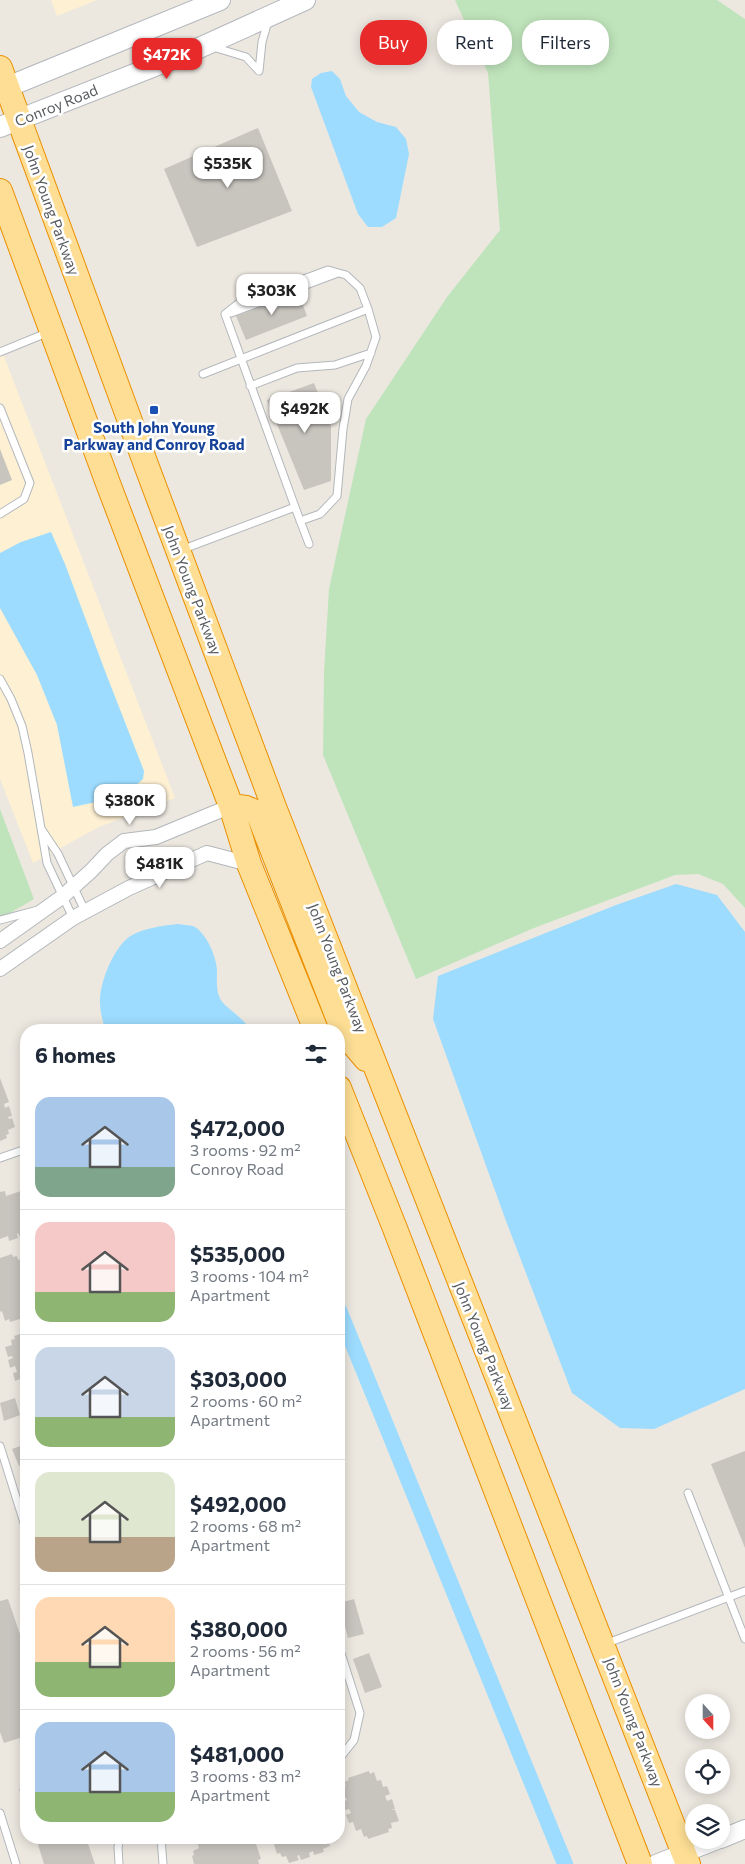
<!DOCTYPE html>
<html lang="en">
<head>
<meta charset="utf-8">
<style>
  body { margin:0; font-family:Commissioner,sans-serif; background:#f2f2f3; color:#1f2937; height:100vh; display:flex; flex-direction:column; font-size:19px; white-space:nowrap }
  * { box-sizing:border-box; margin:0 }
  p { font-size:16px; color:#747a83 }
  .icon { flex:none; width:28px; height:28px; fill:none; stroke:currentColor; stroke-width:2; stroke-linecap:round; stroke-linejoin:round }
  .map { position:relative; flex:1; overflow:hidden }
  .side { position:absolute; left:20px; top:1024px; width:325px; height:820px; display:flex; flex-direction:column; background:#fff; border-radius:20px; box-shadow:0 2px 12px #0003 }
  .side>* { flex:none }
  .guide { position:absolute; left:360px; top:20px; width:310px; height:45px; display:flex; gap:10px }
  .needle { width:32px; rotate:159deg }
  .tools { position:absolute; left:685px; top:1694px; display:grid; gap:10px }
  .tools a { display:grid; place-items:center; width:45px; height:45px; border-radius:50%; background:#fff; box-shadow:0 2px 12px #0003; font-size:25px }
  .price { position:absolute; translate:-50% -42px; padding:0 11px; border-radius:10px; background:#fff; color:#222; font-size:16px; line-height:32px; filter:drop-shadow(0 1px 2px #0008) }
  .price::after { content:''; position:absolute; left:50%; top:30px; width:15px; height:11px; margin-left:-8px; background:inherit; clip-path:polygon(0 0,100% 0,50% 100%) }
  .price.active { background:#e82a2a; color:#fff }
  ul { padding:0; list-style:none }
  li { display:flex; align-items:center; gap:15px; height:125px; padding:0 15px }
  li+li { border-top:1px solid #e0e1e3 }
  li span { display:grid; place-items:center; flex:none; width:140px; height:100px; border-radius:15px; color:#555 }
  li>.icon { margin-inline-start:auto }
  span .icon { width:60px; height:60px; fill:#fffc; stroke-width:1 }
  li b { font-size:21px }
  h2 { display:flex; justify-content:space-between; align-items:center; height:60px; padding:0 15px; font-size:21px }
  .chip { padding:0 18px; border-radius:20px; background:#fff; box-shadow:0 2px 12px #0003; font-size:18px; line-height:45px }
  .chip.active { background:#e82a2a; color:#fff }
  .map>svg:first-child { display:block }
  .commercial { fill:#fdf0d3 }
  .green { fill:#bfe4bb }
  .water { fill:#9ddcfe }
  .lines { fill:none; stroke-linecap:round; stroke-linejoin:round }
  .canal { stroke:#9ddcfe; stroke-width:16 }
  .building { fill:#c8c5bf }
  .service-casing { stroke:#b3b7bb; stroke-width:9 }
  .minor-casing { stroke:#b3b7bb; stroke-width:16 }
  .tertiary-casing { stroke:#b3b7bb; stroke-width:20 }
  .secondary-casing { stroke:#b4b8bd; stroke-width:22 }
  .trunk-casing { stroke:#ea8f01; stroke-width:26 }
  .service { stroke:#fff; stroke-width:7 }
  .minor { stroke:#fff; stroke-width:14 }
  .tertiary { stroke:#fff; stroke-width:18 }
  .secondary { stroke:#fff; stroke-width:20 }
  .trunk { stroke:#fdde94; stroke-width:24 }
  .transit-dot { fill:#1a4fb4; stroke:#fff; stroke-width:2 }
  .labels { text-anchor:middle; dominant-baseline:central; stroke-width:5; stroke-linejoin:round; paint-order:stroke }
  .street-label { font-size:15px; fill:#595d61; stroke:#fff }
  .transit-label { font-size:15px; font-weight:bold; fill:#164399; stroke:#fff }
</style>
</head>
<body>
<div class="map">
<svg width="745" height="1864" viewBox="0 0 745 1864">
  <rect width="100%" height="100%" fill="#ece8e0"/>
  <!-- commercial -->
  <path class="commercial" d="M 51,0 L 97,0 L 57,16 Z
    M 0,346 L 175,798 L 99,827 L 33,863 L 0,779 Z"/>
  <!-- green -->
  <path class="green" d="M 455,0 L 717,0 L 745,19 L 745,908 L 723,884 L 698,874 L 675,875 L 534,928 L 416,979 L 323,755 L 324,672 L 329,589 L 366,419 L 447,297 L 500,230 L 488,73 Z
    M 0,809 L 34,899 L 0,919 Z"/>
  <!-- water -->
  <path class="water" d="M 332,71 L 340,79 L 346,96 L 359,112 L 377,122 L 396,127 L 406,139 L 409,154 L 396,218 L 382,227 L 368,227 L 358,214 L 311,87 L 312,79 L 321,73 Z
    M 51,532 L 65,564 L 105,671 L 144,771 L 143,779 C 125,797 97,802 73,807 L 57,725 L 37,675 L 0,608 L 0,553 L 21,542 Z
    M 676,884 L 717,895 L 745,932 L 745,1389 L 654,1429 L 620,1428 L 572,1393 L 506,1221 L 433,1019 L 438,976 L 616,905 Z
    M 178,924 C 182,925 189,925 193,926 C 206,932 216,956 217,969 C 217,978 216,988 219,996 C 222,1007 243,1016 250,1030 L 105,1030 C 103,1021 100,1012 100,1003 C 99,984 113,949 129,937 C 142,928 162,926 178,924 Z"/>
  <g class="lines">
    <!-- canal -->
    <path class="canal" d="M 339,1310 L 565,1864"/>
  </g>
  <!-- building -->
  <path class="building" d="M 258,128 L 292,211 L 197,247 L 164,169 Z
    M 298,292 L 307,316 L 246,340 L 236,316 Z
    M 314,383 L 331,426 L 331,481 L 304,490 L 267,400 Z
    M 0,449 L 12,480 L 0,485 Z
    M 0,1078 L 9,1102 L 4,1104 L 5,1108 L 9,1106 L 12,1116 L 8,1117 L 9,1119 L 12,1118 L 15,1127 L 8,1130 L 9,1134 L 6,1135 L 7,1138 L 0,1141 Z
    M 5,1191 L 6,1196 L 21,1191 L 24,1199 L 26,1198 L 26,1235 L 20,1237 L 18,1233 L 17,1234 L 18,1238 L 9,1241 L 8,1236 L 0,1239 L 0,1192 Z
    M 12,1254 L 13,1257 L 17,1256 L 18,1260 L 26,1257 L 26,1317 L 10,1322 L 9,1319 L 5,1321 L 2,1311 L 0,1312 L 0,1258 Z
    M 26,1332 L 26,1385 L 22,1387 L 20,1379 L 15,1381 L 13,1373 L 17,1372 L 15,1366 L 10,1368 L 8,1360 L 13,1358 L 12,1356 L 8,1357 L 5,1347 L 12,1345 L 11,1340 L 15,1339 L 14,1336 Z
    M 15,1398 L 20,1415 L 4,1421 L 0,1403 Z
    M 26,1444 L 26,1464 L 19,1466 L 12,1449 Z
    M 745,1451 L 745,1548 L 711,1464 Z
    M 8,1599 L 26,1652 L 26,1736 L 4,1743 L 0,1732 L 0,1601 Z
    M 354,1599 L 364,1634 L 348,1638 L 339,1603 Z
    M 369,1653 L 382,1687 L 365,1693 L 353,1659 Z
    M 369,1771 L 370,1774 L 374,1772 L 377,1781 L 381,1780 L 383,1787 L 387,1786 L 390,1794 L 385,1796 L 387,1801 L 392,1799 L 395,1809 L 391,1810 L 395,1810 L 399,1821 L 391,1823 L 392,1828 L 388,1829 L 389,1832 L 368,1839 L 367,1836 L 364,1837 L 361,1829 L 356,1831 L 353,1822 L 349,1823 L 346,1815 L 351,1813 L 349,1809 L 345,1810 L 342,1802 L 347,1800 L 346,1798 L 342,1799 L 339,1789 L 346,1786 L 344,1782 L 349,1780 L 348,1778 Z
    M 26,1786 L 26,1809 L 19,1789 Z
    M 36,1838 L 86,1838 L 95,1864 L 44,1864 Z
    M 212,1838 L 216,1838 L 217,1841 L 223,1838 L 254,1838 L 261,1859 L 258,1860 L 259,1864 L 194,1864 L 192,1856 L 194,1855 L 193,1851 L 199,1848 L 197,1842 L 206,1839 L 208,1844 L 210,1843 L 209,1839 Z
    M 272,1838 L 337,1838 L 338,1840 L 329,1843 L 330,1846 L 323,1849 L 324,1852 L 314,1855 L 313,1851 L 309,1853 L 310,1857 L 301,1860 L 299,1855 L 297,1856 L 299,1860 L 289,1863 L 286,1856 L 282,1857 L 280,1853 L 277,1854 Z"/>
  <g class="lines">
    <!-- service casing -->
    <g class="service-casing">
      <path id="service" d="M 213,47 L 246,57 L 259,71 L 262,42 L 268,21
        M 231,313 L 338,273
        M 0,352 L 49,332
        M 203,374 L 368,309
        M 250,386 L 297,368 L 335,365 L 371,353
        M 0,408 L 30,483 L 24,499 L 0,514
        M 300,521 L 320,514 L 337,496 L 343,429 L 348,399 L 366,366 L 376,337 L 368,309 L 360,288 L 346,275 L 328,270 L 239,303 L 225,314 L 295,507 L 309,544
        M 181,550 L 295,507
        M 0,679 L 11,699 L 22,726 L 28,753 L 47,863 L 73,918
        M 42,830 L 58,854 L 85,911
        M 0,920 L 38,910
        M 0,1158 L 26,1149
        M 0,1446 L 26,1529
        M 688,1493 L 745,1639
        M 605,1644 L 745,1591
        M 339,1647 L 360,1713 L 354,1740 L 339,1759
        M 0,1813 L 16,1864
        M 161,1838 L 163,1864
        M 119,1864 L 118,1847 L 120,1838"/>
    </g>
    <!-- minor casing -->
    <g class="minor-casing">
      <path id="minor" d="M 0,941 L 62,897 L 91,871 L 107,854 L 124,841 L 156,837 L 231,806
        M 0,969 L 73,918 L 129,888 L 207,853 L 249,864"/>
    </g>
    <!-- tertiary casing -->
    <g class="tertiary-casing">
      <path id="tertiary" d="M 721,1839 L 745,1829
        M 656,1864 L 717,1840"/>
    </g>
    <!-- secondary casing -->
    <g class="secondary-casing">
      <path id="secondary" d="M 0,90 L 220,0
        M 0,127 L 188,53 L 305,0"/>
    </g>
    <!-- trunk casing -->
    <g class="trunk-casing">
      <path id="trunk" d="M 0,68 L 148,470 L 274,807 L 688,1864
        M 0,191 L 109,486 L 231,806 L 249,864 L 316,1030
        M 231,806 L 246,808 L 258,813 L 344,1033 L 366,1059
        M 339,1088 L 394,1226 L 640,1864"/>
    </g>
    <!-- service -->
    <use href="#service" class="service"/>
    <!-- minor -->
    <use href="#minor" class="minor"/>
    <!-- tertiary -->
    <use href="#tertiary" class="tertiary"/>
    <!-- secondary -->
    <use href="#secondary" class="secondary"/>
    <!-- trunk -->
    <use href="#trunk" class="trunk"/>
  </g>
  <!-- markers -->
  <rect class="transit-dot" x="149" y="405" width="10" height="10" rx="2.5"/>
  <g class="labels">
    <!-- street labels -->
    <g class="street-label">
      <text transform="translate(56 105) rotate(-22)">Conroy Road</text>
      <text transform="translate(52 210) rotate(70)">John Young Parkway</text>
      <text transform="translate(193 590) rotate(69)">John Young Parkway</text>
      <text transform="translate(338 968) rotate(69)">John Young Parkway</text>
      <text transform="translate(485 1346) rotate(68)">John Young Parkway</text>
      <text transform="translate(634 1722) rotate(69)">John Young Parkway</text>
    </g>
    <!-- transit labels -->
    <g class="transit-label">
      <text x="154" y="427">South John Young<tspan x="154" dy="17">Parkway and Conroy Road</tspan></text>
    </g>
  </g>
</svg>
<div class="tools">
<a><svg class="needle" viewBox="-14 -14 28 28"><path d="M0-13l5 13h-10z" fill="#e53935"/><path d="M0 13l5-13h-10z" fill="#747a83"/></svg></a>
<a><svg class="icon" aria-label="locate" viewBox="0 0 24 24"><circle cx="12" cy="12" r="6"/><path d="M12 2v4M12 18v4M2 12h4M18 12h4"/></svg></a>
<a><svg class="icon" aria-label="layers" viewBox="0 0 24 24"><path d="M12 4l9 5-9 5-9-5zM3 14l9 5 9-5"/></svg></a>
</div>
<b class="price active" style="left:167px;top:80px">$472K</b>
<b class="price" style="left:228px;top:189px">$535K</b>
<b class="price" style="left:272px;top:316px">$303K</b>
<b class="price" style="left:305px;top:434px">$492K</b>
<b class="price" style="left:130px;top:826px">$380K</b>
<b class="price" style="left:160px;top:889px">$481K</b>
<div class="guide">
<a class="chip active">Buy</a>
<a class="chip">Rent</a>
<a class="chip">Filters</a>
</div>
<section class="side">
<h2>6 homes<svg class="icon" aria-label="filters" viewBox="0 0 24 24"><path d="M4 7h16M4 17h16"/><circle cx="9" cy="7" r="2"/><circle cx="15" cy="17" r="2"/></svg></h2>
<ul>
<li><span style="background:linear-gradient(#a9c7e8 70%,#7fa58c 0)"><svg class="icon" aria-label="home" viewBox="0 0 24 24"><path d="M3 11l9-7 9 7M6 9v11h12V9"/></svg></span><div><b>$472,000</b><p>3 rooms · 92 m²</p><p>Conroy Road</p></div></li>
<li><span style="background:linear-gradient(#f6c9c9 70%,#8fb573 0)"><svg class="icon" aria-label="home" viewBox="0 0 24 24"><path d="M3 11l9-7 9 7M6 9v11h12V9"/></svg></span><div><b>$535,000</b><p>3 rooms · 104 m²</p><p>Apartment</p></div></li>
<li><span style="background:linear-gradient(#c9d6e8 70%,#8fb573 0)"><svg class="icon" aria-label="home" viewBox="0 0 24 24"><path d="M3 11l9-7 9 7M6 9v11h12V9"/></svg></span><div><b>$303,000</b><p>2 rooms · 60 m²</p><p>Apartment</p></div></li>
<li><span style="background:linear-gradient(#dfe7d0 65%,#b9a48a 0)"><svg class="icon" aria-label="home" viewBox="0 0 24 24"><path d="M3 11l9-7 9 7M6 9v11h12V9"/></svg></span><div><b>$492,000</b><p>2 rooms · 68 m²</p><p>Apartment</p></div></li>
<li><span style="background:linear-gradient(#ffd9b3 65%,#8fb573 0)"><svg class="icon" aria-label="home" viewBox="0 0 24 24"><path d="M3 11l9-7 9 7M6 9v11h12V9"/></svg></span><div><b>$380,000</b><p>2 rooms · 56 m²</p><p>Apartment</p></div></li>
<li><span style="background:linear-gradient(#a9c7e8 70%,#8fb573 0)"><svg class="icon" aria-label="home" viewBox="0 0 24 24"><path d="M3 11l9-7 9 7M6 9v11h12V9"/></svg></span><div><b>$481,000</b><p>3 rooms · 83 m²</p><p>Apartment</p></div></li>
</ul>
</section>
</div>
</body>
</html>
